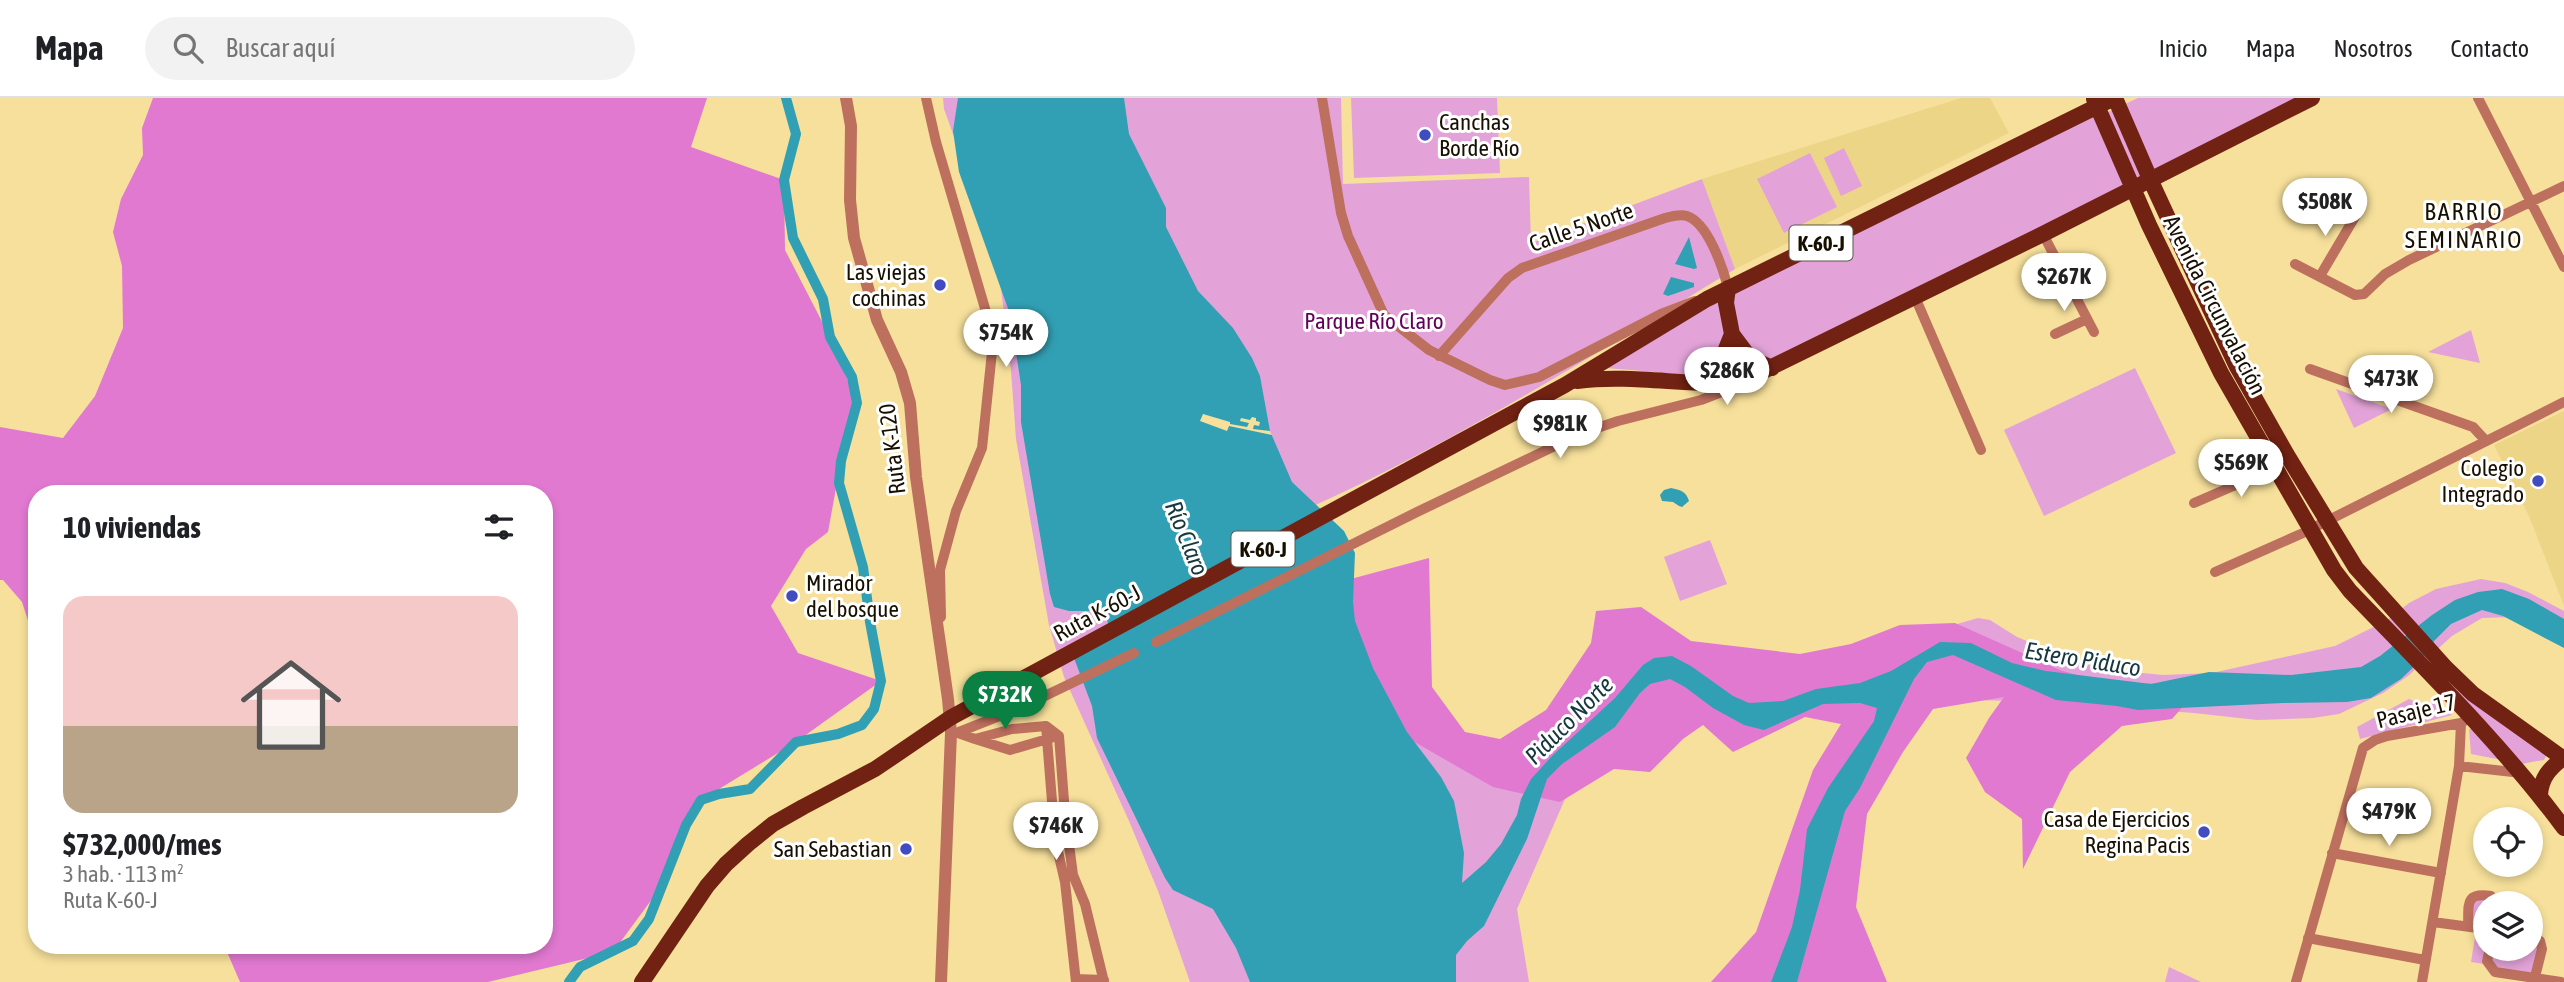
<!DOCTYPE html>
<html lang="es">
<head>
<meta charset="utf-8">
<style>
  body { margin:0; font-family:"Asap Condensed",sans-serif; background:#f2f2f2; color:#202124; height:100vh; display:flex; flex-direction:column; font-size:26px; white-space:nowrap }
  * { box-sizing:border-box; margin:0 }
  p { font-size:23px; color:#757577 }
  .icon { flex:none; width:38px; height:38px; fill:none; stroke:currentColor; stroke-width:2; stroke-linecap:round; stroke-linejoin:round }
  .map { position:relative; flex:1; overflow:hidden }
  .panel { position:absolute; left:28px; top:387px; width:525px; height:469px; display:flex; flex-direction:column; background:#fff; border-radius:28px; box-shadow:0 4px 10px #0003 }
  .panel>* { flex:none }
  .buttons { position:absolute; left:2473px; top:709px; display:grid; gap:14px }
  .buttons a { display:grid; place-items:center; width:70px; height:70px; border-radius:50%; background:#fff; box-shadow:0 4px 10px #0003; font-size:35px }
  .price { position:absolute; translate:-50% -60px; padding:0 16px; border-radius:24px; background:#fff; color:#222; font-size:23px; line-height:46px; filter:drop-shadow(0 2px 4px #0008) }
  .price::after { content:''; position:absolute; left:50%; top:42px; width:21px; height:16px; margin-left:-10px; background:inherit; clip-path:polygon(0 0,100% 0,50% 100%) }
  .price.active { background:#0b8043; color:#fff }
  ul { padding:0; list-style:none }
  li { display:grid; align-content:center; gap:14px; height:371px; padding:0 35px }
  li+li { border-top:2px solid #e0e0e0 }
  li span { display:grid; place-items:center; height:217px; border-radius:21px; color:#555 }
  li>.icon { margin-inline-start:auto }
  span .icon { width:126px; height:126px; fill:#fffc; stroke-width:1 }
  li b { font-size:30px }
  h2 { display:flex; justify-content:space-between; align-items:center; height:84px; padding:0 35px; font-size:30px }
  header { display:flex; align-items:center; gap:42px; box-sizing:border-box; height:98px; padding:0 35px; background:#fff; border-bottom:2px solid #e0e0e0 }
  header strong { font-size:33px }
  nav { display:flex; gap:38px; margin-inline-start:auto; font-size:24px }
  .search { width:490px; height:63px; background:#f2f2f2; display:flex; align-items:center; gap:18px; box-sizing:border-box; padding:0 24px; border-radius:38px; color:#757577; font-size:26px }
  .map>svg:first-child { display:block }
  .built { fill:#ecd587 }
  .green { fill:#e3a3d8 }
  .forest { fill:#e179d1 }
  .water { fill:#32a0b4 }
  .pier { fill:#f6e09b }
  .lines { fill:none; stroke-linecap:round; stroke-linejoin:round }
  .canal { stroke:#32a0b4; stroke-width:10 }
  .minor { stroke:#be705f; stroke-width:10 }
  .tertiary { stroke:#be705f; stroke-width:12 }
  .primary { stroke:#722212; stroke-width:16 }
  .poi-dot { fill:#404cc0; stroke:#fff; stroke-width:2.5 }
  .labels { text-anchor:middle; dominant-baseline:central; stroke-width:6; stroke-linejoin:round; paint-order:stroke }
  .shield { fill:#fff; stroke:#5d574c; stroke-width:2 }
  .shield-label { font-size:21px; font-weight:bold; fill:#170f00 }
  .poi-label { font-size:23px; fill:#170f00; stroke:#fff; text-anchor:end }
  .street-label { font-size:23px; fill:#170f00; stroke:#fff }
  .park-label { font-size:23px; fill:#63005b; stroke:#fff }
  .neighbourhood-label { font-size:24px; letter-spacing:2px; fill:#170f00; stroke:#fff }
  .water-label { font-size:24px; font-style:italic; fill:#17373e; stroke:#fff }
</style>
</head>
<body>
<header>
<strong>Mapa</strong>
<div class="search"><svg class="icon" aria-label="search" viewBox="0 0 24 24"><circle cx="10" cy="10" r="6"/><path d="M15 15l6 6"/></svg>Buscar aquí</div>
<nav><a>Inicio</a><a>Mapa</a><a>Nosotros</a><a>Contacto</a></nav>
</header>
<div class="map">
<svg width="2564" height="884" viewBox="0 0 2564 884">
  <rect width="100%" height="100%" fill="#f6e09b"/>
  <!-- built -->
  <path class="built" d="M 1961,0 L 1990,0 L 2009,35 L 1735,171 L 1702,81 Z
    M 2564,313 L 2564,508 L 2529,418 L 2494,347 Z"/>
  <!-- green -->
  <path class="green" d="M 943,0 L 1341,0 L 1343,86 L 1529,79 L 1531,145 L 1702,81 L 1735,171 C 1595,256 1456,344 1307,411 L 1462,663 L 1745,587 L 1978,520 L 1990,522 L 2017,539 L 2081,565 L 2121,573 L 2163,577 L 2212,575 L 2335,548 L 2386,523 L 2409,505 L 2436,491 L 2481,481 L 2505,485 L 2528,494 L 2564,513 L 2564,543 L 2513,519 L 2482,520 L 2452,538 L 2408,578 L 2383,595 L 2339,616 L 2313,620 L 2257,622 L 2194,615 L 2021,603 L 1968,602 L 1946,604 L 1910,620 L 1753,884 L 1870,617 L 1696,617 L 1572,685 L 1517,811 L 1529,884 L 1190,884 L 1158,793 L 1129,723 L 1064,579 L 1049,527 L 1016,341 L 1011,273 L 997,158 L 944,11 Z
    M 1351,0 L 1497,0 L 1500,75 L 1354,80 Z
    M 2138,0 L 2299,0 L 1749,276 L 1717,282 L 1655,274 L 1606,270 L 1711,206 L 2092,17 L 2097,19 Z
    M 1844,50 L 1862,88 L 1841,98 L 1824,60 Z
    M 1810,55 L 1837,109 L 1784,135 L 1757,81 Z
    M 2471,232 L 2480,265 L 2428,254 Z
    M 2135,270 L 2176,355 L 2044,418 L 2004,332 Z
    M 2336,291 L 2392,311 L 2354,330 Z
    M 1710,442 L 1727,486 L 1680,503 L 1664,459 Z
    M 2436,567 L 2541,653 L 2546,658 L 2544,662 L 2521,666 L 2434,569 Z
    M 2409,601 L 2425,608 L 2438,604 L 2452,617 L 2360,641 L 2357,629 Z
    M 2469,631 L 2475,632 L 2502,662 L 2471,656 Z
    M 2477,796 L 2497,805 L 2485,805 L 2485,831 L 2468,828 L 2469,803 Z
    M 2531,838 L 2540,843 L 2535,880 L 2495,874 L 2488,858 L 2490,851 L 2530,850 Z
    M 2475,839 L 2485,840 L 2484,866 L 2471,864 Z
    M 2169,869 L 2201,884 L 2165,884 Z"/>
  <!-- forest -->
  <path class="forest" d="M 153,0 L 707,0 L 691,49 L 784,82 L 785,152 L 830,239 L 857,305 L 841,363 L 828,434 L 806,451 L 771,508 L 798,555 L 881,583 L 796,644 L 701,702 L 658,793 L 613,854 L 488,884 L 240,884 L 224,847 L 544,847 L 544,396 L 37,396 L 37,550 L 22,504 L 3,482 L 0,482 L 0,329 L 63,340 L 95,298 L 123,230 L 122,168 L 113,134 L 121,101 L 143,57 L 142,30 Z
    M 1429,460 L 1432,589 L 1465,634 L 1500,641 L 1546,612 L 1591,545 L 1596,513 L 1641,509 L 1691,543 L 1800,556 L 1851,546 L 1900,527 L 1955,525 L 2060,572 L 2097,583 L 2201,588 L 2172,621 L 2122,628 L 2070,674 L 2023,771 L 2022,721 L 1985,694 L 1966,660 L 1989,620 L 2004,599 L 1933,611 L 1903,654 L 1867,716 L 1856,809 L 1887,884 L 1711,884 L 1756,834 L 1813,672 L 1841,626 L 1805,619 L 1733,654 L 1703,627 L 1683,641 L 1650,674 L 1614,671 L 1560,704 L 1493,689 L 1411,642 L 1359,544 L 1332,486 Z"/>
  <!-- water -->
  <path class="water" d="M 958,0 L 1124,0 L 1129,36 L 1166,110 L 1166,129 L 1198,193 L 1233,230 L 1252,260 L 1260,278 L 1270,333 L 1292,384 L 1344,433 L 1355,455 L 1353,503 L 1355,523 L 1373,570 L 1407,634 L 1441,679 L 1454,703 L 1464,755 L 1462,785 L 1486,764 L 1501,746 L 1517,717 L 1521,701 L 1531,681 L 1553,657 L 1615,600 L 1643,567 L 1654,560 L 1672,558 L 1691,568 L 1733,598 L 1749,605 L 1783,603 L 1816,591 L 1860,585 L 1891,573 L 1940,544 L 1971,545 L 2012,565 L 2046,573 L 2151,586 L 2209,574 L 2291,577 L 2361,569 L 2380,558 L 2432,517 L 2455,502 L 2478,494 L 2502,491 L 2529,501 L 2564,521 L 2564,550 L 2503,518 L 2482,512 L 2451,526 L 2434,543 L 2422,561 L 2401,581 L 2371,600 L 2347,604 L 2283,605 L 2138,612 L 2117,608 L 2056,602 L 1953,557 L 1927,564 L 1914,581 L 1860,690 L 1845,713 L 1797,884 L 1771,884 L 1792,829 L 1800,792 L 1807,731 L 1828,690 L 1874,623 L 1877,610 L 1860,605 L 1823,606 L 1764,632 L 1744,627 L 1713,610 L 1685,589 L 1670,581 L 1650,586 L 1640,595 L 1615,629 L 1562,666 L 1547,681 L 1527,741 L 1484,828 L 1467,843 L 1456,857 L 1456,884 L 1250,884 L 1236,850 L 1213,811 L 1173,792 L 1165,780 L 1097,640 L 1092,608 L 1074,560 L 1110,534 L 1105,513 L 1069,513 L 1054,509 L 1050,496 L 1021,324 L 1021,287 L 1010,216 L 959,74 L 953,33 Z
    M 1689,139 L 1697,170 L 1694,171 L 1675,166 Z
    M 1671,179 L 1694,185 L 1694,189 L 1668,198 L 1663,196 Z
    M 1671,390 C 1680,392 1686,393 1689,403 L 1682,409 L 1679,408 L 1673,404 L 1662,403 L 1660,397 L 1664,392 Z"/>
  <!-- pier -->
  <path class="pier" d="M 1203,316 L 1230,324 L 1230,326 L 1247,329 L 1249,325 L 1240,323 L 1241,320 L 1250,322 L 1252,319 L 1256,320 L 1256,323 L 1260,324 L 1259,328 L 1254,327 L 1253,331 L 1270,333 L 1272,337 L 1229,328 L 1227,333 L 1200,323 Z"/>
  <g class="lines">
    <!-- canal -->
    <path class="canal" d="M 569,884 L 580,869 L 633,843 L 649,821 L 686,727 L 701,702 L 719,696 L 750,691 L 796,644 L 838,636 L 862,627 L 874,611 L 881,583 L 870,524 L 863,469 L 839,385 L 841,363 L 857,305 L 852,279 L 830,239 L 823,201 L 793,140 L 784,82 L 796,36 L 786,0"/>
    <!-- minor -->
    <path class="minor" d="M 926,0 L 936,44 L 989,224 L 992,254 L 982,350 L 956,413 L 940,472 L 941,519
      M 1322,0 L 1341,115 L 1348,138 L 1384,217 L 1429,252 L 1490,282 L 1505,287 L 1539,279 L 1661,216 L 1695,203
      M 2478,0 L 2564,169
      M 2043,136 L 2094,234
      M 2295,166 L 2355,197 L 2364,196 L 2385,176 L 2409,162 L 2564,88
      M 2320,178 L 2356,117
      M 1915,199 L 1981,352
      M 2055,236 L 2087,221
      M 1439,258 L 1508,180 L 1522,170 L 1665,120 C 1672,118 1680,116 1687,118 C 1708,125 1723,170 1728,190
      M 2310,271 L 2473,329 L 2486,343
      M 2194,405 L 2275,370
      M 2215,474 L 2303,435 L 2564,304
      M 1156,544 L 1417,414 L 1582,335 L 1618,323 L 1701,302 L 1724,293 L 1736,286
      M 1046,628 L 1055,741 L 1065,784 L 1076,884
      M 959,634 L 1022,609 L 1134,555
      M 958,635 L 975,641 L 1012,631 L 1046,628 L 1059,638 L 1065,716 L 1073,777 L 1085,806 L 1104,884
      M 975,641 L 1010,652 L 1051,640
      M 2459,668 L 2522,675
      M 2332,755 L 2441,775
      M 2433,824 L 2485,831
      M 2468,828 C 2469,807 2464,794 2491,798 L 2497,805
      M 2530,838 L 2540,843 L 2542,851 L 2534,883
      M 2308,840 L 2425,862
      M 2490,850 L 2487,863 L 2495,874 L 2561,884
      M 1076,881 L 1104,882
      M 2296,884 L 2363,650 L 2375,642 L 2387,638 L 2461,625 L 2472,618
      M 2422,884 L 2459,668 L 2461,625"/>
    <!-- tertiary -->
    <path class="tertiary" d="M 846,0 L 851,28 L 850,102 L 854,140 L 877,222 L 901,274 L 910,305 L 916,379 L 948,601 L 951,635 L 941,884"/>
    <!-- primary -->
    <path class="primary" d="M 2115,0 L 2150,81 L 2236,267 L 2287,357 L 2356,470 L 2446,570 L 2473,596 L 2564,661
      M 2094,1 L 2149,127 L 2221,275 L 2334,472 L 2350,493 C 2424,570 2500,644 2564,730
      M 1732,236 L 1750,260 L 1772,270
      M 1577,283 C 1632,276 1685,288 1739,285 L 2043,136 L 2312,0
      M 1712,286 L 1732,236 L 1726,205 L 1728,190
      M 2540,697 C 2541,680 2549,671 2563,660
      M 642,884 L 707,788 L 726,766 L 748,746 L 773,726 L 803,709 L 875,671 L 950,620 L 1565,287 L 1707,201 L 2114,0"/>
  </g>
  <!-- markers -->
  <g class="poi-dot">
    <circle cx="1425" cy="37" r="7"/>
    <circle cx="940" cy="187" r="7"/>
    <circle cx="2538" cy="383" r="7"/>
    <circle cx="792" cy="498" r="7"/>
    <circle cx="2204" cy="734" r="7"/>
    <circle cx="906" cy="751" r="7"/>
  </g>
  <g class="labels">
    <!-- shield labels -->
    <g class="shield">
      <rect x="1789.5" y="127.5" width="63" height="35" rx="5"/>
      <rect x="1231.5" y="433.5" width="63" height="35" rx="5"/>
    </g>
    <g class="shield-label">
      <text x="1821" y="145">K-60-J</text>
      <text x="1263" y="451">K-60-J</text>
    </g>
    <!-- poi labels -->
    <g class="poi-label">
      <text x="1439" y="24" text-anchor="start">Canchas<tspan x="1439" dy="26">Borde Río</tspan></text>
      <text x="926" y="174">Las viejas<tspan x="926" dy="26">cochinas</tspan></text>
      <text x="2524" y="370">Colegio<tspan x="2524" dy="26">Integrado</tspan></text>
      <text x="806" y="485" text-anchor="start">Mirador<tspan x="806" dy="26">del bosque</tspan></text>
      <text x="2190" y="721">Casa de Ejercicios<tspan x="2190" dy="26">Regina Pacis</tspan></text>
      <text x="892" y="751">San Sebastian</text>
    </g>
    <!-- street labels -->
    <g class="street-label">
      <text transform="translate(1581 129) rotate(-19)">Calle 5 Norte</text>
      <text transform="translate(2215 207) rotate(63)">Avenida Circunvalación</text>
      <text transform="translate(892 351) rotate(-97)">Ruta K-120</text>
      <text transform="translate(1097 515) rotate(-28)">Ruta K-60-J</text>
      <text transform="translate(2416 613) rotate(-14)">Pasaje 17</text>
    </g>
    <!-- park labels -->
    <g class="park-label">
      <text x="1374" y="223">Parque Río Claro</text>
    </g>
    <!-- neighbourhood labels -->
    <g class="neighbourhood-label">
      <text x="2464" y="113">BARRIO<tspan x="2464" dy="28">SEMINARIO</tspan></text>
    </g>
    <!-- water labels -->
    <g class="water-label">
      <text transform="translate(1187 440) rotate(68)">Río Claro</text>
      <text transform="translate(2083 561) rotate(9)">Estero Piduco</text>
      <text transform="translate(1569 622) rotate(-45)">Piduco Norte</text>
    </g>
  </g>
</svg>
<div class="buttons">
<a><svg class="icon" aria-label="locate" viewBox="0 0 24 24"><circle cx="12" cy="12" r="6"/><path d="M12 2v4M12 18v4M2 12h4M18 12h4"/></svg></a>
<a><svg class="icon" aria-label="layers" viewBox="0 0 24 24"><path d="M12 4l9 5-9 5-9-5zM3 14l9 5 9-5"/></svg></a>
</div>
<b class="price" style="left:2325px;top:140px">$508K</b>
<b class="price" style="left:2064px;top:215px">$267K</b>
<b class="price" style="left:1006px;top:271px">$754K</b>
<b class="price" style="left:1727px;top:309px">$286K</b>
<b class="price" style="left:2391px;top:317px">$473K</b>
<b class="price" style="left:1560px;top:362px">$981K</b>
<b class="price" style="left:2241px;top:401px">$569K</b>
<b class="price active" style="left:1005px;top:633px">$732K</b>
<b class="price" style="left:2389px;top:750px">$479K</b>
<b class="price" style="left:1056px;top:764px">$746K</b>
<section class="panel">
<h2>10 viviendas<svg class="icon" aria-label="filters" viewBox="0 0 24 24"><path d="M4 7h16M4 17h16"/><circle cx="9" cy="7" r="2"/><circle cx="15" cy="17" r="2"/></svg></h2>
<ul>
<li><span style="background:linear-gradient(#f6c9c9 60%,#b9a48a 0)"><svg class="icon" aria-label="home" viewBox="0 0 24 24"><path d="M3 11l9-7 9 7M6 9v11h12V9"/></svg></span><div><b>$732,000/mes</b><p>3 hab. · 113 m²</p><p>Ruta K-60-J</p></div></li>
</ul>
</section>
</div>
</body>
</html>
